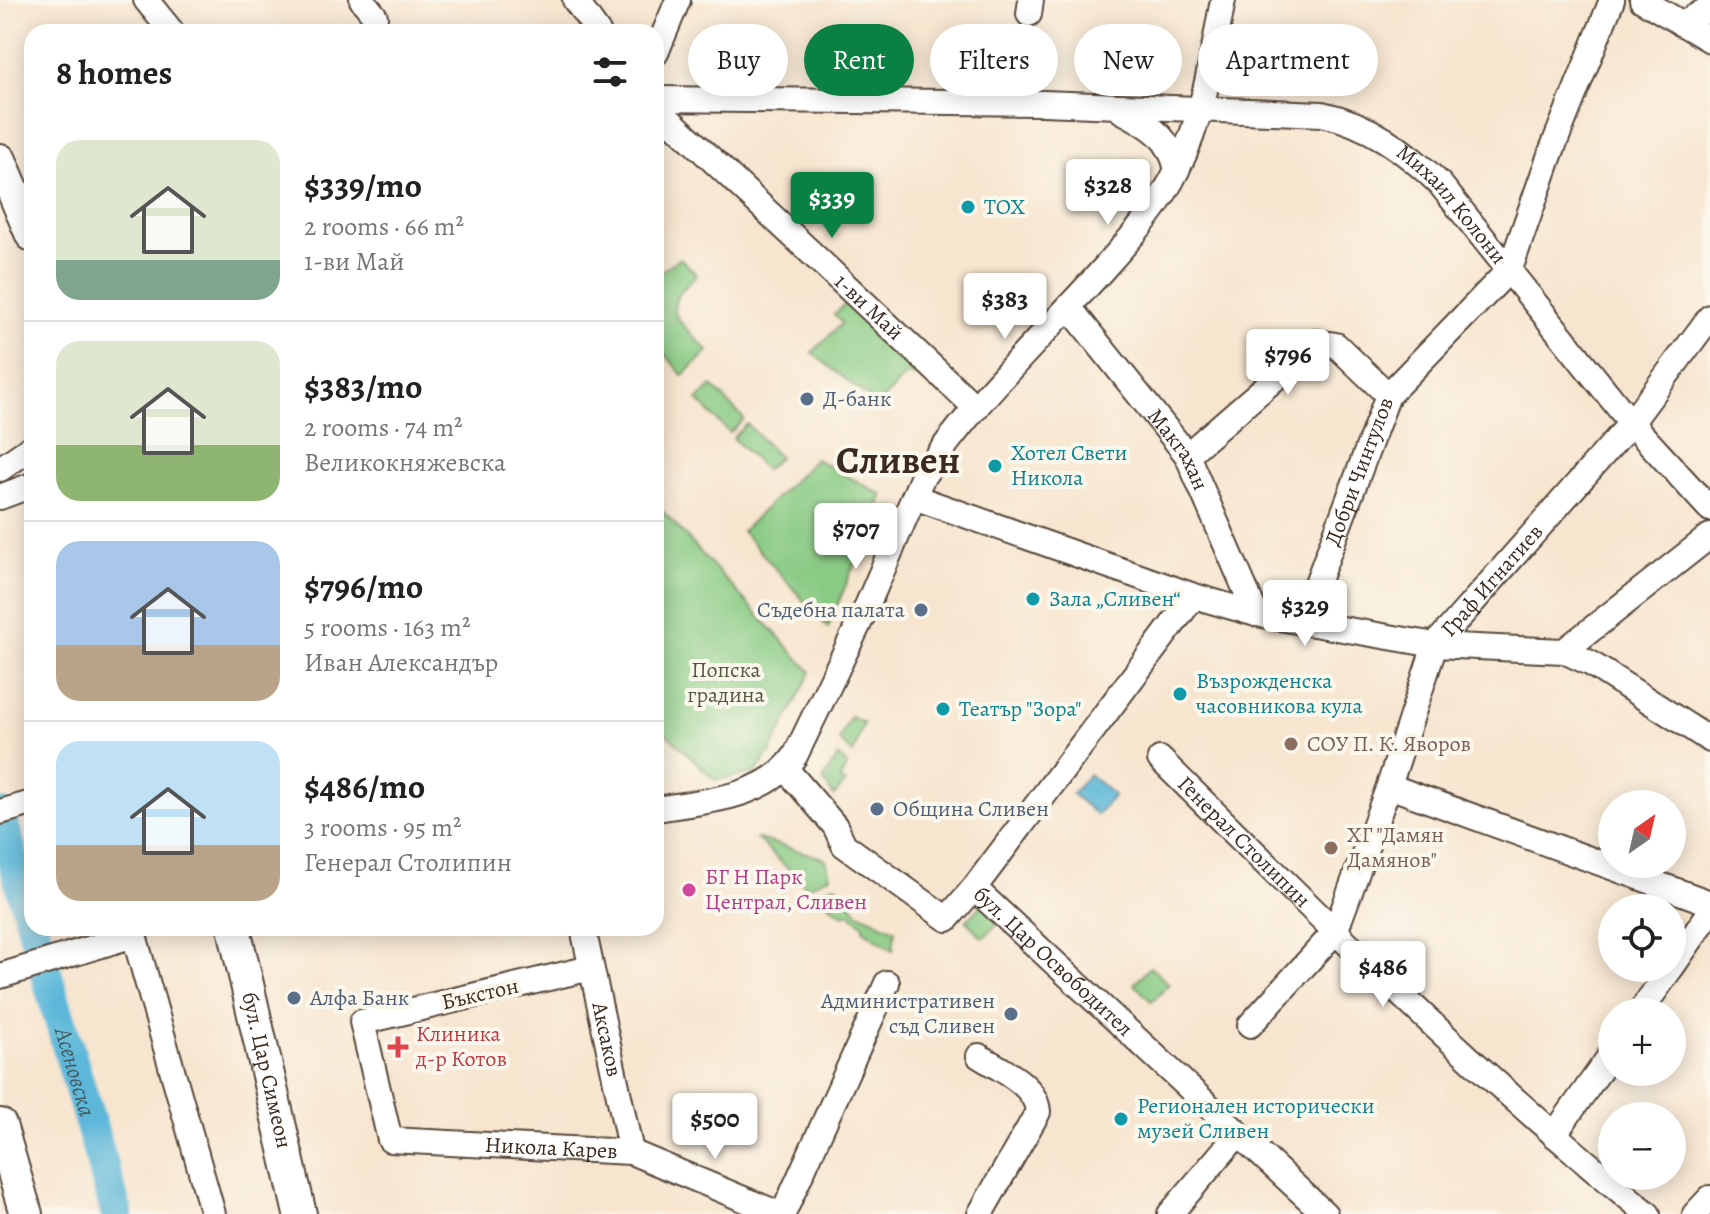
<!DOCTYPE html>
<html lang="en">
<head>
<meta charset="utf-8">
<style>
  body { margin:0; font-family:Alegreya,serif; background:#f6f6f6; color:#222; height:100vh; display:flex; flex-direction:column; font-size:30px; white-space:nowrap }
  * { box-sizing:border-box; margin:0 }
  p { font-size:26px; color:#767676 }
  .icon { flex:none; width:44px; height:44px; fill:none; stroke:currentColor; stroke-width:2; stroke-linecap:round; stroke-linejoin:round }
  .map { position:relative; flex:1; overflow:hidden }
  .sheet { position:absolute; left:24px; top:24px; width:640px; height:912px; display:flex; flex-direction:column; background:#fff; border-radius:24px; box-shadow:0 4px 20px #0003 }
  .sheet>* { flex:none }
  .hud { position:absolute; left:688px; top:24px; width:760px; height:72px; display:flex; gap:16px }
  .needle { width:52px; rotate:34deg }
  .fabs { position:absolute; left:1598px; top:790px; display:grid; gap:16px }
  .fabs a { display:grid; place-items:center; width:88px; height:88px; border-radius:50%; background:#fff; box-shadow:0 4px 20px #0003; font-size:40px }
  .price { position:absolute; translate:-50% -68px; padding:0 18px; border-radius:8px; background:#fff; color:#222; font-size:26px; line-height:52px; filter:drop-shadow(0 2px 4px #0008) }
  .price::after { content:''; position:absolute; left:50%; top:48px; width:24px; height:18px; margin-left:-12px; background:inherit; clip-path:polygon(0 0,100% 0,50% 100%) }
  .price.selected { background:#0b8043; color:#fff }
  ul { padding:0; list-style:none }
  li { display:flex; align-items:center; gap:24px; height:200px; padding:0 32px }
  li+li { border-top:2px solid #e0e0e0 }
  li span { display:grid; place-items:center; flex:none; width:224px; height:160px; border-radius:24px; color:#555 }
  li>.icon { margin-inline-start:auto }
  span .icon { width:96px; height:96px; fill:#fffc; stroke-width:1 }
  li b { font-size:34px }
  h2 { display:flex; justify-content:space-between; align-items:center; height:96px; padding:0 32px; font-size:34px }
  .chip { padding:0 28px; border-radius:36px; background:#fff; box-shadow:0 4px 20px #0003; font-size:28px; line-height:72px }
  .chip.selected { background:#0b8043; color:#fff }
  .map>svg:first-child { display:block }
  .green { fill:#89cb84; stroke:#627a51; stroke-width:2 }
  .water { fill:#5bb7d9; stroke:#4b707c; stroke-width:2 }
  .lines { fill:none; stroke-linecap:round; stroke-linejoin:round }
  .river { stroke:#5bb7d9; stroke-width:32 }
  .minor-casing { stroke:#574639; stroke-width:28 }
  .major-casing { stroke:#574639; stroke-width:36 }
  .minor { stroke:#fff; stroke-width:24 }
  .major { stroke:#fff; stroke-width:32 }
  .culture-dot { fill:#0f9aa8; stroke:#fbf7ec; stroke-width:3 }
  .service-dot { fill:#5c6f8a; stroke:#fbf7ec; stroke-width:3 }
  .education-dot { fill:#8d6e63; stroke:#fbf7ec; stroke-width:3 }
  .hotel-dot { fill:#d1479c; stroke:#fbf7ec; stroke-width:3 }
  .health-dot { fill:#e0444e; stroke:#fbf7ec; stroke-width:3 }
  .labels { text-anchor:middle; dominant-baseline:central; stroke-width:8; stroke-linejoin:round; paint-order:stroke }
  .street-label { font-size:22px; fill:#3b2a1e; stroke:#fbf7ec }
  .culture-label { font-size:22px; fill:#0d838f; stroke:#fbf7ec; text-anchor:start }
  .service-label { font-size:22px; fill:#4e5e75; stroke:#fbf7ec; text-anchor:start }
  .park-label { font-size:22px; fill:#525a3d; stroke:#fbf7ec }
  .education-label { font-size:22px; fill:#785e54; stroke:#fbf7ec; text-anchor:start }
  .hotel-label { font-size:22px; fill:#b23c85; stroke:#fbf7ec; text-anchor:start }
  .health-label { font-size:22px; fill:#be3a42; stroke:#fbf7ec; text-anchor:start }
  .water-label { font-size:24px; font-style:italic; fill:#465b5f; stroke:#fbf7ec }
  .town-label { font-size:38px; font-weight:bold; fill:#3b2a1e; stroke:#fbf7ec }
</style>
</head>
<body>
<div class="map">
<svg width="1710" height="1214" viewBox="0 0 1710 1214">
  <rect width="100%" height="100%" fill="#fbf7ec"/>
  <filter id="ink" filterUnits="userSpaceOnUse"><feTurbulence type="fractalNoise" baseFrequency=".0125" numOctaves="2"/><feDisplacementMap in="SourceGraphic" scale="16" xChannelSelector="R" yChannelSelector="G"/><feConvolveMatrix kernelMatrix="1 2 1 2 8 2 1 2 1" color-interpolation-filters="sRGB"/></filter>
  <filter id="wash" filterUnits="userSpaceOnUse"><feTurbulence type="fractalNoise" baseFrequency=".006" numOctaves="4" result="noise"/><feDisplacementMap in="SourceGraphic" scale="32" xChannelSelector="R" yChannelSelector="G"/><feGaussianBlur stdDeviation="1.8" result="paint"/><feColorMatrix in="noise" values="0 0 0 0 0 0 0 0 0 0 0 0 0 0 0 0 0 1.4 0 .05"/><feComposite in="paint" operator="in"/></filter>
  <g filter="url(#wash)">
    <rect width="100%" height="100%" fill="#f7e5cf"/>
    <!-- green -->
    <path class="green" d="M 680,258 L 697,275 C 656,311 677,317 708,351 L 683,376 L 656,343 L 656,275 Z
      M 854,295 L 941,374 L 905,376 L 878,405 L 812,353 L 842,323 L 834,315 Z
      M 712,386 L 744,419 L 730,433 L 697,400 Z
      M 747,424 L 779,457 L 765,470 L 733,438 Z
      M 815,459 L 883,495 L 828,628 L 742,531 Z
      M 656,504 L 811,672 L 770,753 L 755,773 L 715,780 L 656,724 Z
      M 850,717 L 864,723 L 853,754 L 839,740 Z
      M 838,756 L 847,765 L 840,779 L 845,783 L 834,796 L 823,780 Z
      M 756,838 L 826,859 L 830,876 L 807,887 Z
      M 836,885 L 859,913 L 895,930 L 893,950 L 863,930 L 864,925 L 849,913 L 843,915 L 813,893 Z
      M 983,904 L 1000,921 L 983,938 L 966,921 Z
      M 1150,967 L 1169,984 L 1152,1002 L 1134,984 Z"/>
    <!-- water -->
    <path class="water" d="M 1089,774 L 1114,795 L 1097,815 L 1072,794 Z"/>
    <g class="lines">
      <!-- river -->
      <g class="river">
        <path d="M 0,814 L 32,923"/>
        <path id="s1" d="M 33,928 L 117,1214"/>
      </g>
    </g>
  </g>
  <g filter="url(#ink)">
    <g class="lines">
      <!-- minor casing -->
      <g class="minor-casing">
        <g id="minor">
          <path d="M 146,0 L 172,32"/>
          <path d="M 362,0 L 375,16 L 374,32"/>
          <path d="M 575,0 L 598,32"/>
          <path d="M 1642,0 L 1710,40"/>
          <path d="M 1029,14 L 1031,0"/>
          <path d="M 1682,24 L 1710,8"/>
          <path d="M 656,53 L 678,0"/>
          <path id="s2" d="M 656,99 L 1043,103 L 1322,114 C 1369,124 1406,151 1440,184 L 1631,423 L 1710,509"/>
          <path id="s3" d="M 656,107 L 976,408"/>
          <path d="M 1122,111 C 1151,126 1170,137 1177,170"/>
          <path id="s4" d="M 1069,307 L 1187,455 L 1256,614"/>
          <path d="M 1187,455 L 1317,342 L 1336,345 L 1388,395"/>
          <path d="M 0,469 L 32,447"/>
          <path d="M 0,497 L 32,485"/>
          <path d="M 914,497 L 1194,596 L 1256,614 L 1435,645 L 1564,651 L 1590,663 L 1710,740"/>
          <path id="s5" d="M 1302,623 L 1388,395 L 1510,269 L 1551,152 L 1612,0"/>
          <path d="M 1564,651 L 1710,536"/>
          <path id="s6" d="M 1160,759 C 1317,915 1476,1073 1648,1214"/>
          <path id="s7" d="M 786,769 L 835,826 L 844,845 L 947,919 L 974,888 L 1325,1214"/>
          <path d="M 1389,786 L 1710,903"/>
          <path d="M 656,809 C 703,801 765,799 795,756 L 864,613 L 922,478 C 971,404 1038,341 1097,276 C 1126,243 1158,210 1177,170 C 1204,116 1212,58 1223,0"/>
          <path d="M 0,812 L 32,803"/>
          <path d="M 974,888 L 1194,596"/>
          <path d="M 132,928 L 213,1214"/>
          <path id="s8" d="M 583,928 L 631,1152"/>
          <path d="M 1672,967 L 1710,912"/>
          <path id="s9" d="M 591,968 L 362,1022 L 390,1140 L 631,1152 L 779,1214"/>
          <path d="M 0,976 L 134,935"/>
          <path d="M 1640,1012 L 1671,968"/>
          <path id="s10" d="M 1250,1025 L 1335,932 L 1389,786 L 1435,645 L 1631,423 L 1710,317"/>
          <path d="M 979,1056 C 1001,1070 1036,1084 1038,1112 L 980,1214"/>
          <path d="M 1554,1135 L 1612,1053"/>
          <path d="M 783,1214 L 887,983"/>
          <path d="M 1170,1214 L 1238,1134"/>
          <path d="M 1695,1214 L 1710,1198"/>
        </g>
      </g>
      <!-- major casing -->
      <g class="major-casing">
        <g id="major">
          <path d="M 0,160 L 32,235"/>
          <path id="s11" d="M 234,928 L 300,1214"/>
          <path d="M 0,1125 L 26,1214"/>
        </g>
      </g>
      <!-- minor -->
      <use href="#minor" class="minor"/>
      <!-- major -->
      <use href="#major" class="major"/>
    </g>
  </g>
  <!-- markers -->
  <g class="culture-dot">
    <circle cx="968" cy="207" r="8"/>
    <circle cx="995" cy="466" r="8"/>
    <circle cx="1033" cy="599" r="8"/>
    <circle cx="1180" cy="694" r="8"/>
    <circle cx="943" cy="709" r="8"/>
    <circle cx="1121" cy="1119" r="8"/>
  </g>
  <g class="service-dot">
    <circle cx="807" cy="399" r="8"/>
    <circle cx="921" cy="610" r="8"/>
    <circle cx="877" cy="809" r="8"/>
    <circle cx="294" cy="998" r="8"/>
    <circle cx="1011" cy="1014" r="8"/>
  </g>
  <g class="education-dot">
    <circle cx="1291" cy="744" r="8"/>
    <circle cx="1331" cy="848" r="8"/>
  </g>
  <circle class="hotel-dot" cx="689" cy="890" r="8"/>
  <path class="health-dot" d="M394 1035h8v8h8v8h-8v8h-8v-8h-8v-8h8z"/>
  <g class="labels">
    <!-- street labels -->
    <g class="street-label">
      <text stroke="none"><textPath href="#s2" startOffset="828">Михаил Колони</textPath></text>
      <text stroke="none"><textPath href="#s3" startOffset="292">1-ви Май</textPath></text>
      <text stroke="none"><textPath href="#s4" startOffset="180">Макгахан</textPath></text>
      <text stroke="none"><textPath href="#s5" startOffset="162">Добри Чинтулов</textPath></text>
      <text stroke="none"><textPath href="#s10" startOffset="516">Граф Игнатиев</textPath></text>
      <text stroke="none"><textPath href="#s6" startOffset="118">Генерал Столипин</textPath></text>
      <text stroke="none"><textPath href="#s7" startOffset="372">бул. Цар Освободител</textPath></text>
      <text transform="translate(480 994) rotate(-13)">Бъкстон</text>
      <text stroke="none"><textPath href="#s8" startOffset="114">Аксаков</textPath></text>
      <text stroke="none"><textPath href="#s11" startOffset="146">бул. Цар Симеон</textPath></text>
      <text stroke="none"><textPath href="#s9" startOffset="518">Никола Карев</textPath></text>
    </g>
    <!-- culture labels -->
    <g class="culture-label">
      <text x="984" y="207">ТОХ</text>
      <text x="1011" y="453">Хотел Свети<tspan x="1011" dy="25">Никола</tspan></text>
      <text x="1049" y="599">Зала „Сливен“</text>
      <text x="1196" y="681">Възрожденска<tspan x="1196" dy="25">часовникова кула</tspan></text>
      <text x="959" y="709">Театър "Зора"</text>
      <text x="1137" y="1106">Регионален исторически<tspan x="1137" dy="25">музей Сливен</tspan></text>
    </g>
    <!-- service labels -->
    <g class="service-label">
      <text x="823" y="399">Д-банк</text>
      <text x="905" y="610" text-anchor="end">Съдебна палата</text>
      <text x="893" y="809">Община Сливен</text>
      <text x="310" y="998">Алфа Банк</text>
      <text x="995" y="1001" text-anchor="end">Административен<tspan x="995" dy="25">съд Сливен</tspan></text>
    </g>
    <!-- park labels -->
    <g class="park-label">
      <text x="726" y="670">Попска<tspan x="726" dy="25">градина</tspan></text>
    </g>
    <!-- education labels -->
    <g class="education-label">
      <text x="1307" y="744">СОУ П. К. Яворов</text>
      <text x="1347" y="835">ХГ "Дамян<tspan x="1347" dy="25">Дамянов"</tspan></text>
    </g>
    <!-- hotel labels -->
    <g class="hotel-label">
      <text x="705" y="877">БГ H Парк<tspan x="705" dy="25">Централ, Сливен</tspan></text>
    </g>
    <!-- health labels -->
    <g class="health-label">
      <text x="416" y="1034">Клиника<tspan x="416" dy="25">д-р Котов</tspan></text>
    </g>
    <!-- water labels -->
    <g class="water-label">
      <text stroke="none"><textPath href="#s1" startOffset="150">Асеновска</textPath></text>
    </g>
    <!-- town labels -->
    <g class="town-label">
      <text x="898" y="460">Сливен</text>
    </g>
  </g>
</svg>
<div class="fabs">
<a><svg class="needle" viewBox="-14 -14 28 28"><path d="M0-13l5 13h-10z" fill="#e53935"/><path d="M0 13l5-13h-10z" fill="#767676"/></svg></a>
<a><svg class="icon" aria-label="locate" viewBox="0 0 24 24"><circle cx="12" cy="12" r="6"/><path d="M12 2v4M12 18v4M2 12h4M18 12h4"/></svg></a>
<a>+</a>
<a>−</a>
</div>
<b class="price" style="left:1108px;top:227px">$328</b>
<b class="price selected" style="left:832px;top:240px">$339</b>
<b class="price" style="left:1005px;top:341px">$383</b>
<b class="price" style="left:1288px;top:397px">$796</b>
<b class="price" style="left:856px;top:571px">$707</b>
<b class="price" style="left:1305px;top:648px">$329</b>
<b class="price" style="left:1383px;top:1009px">$486</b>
<b class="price" style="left:715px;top:1161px">$500</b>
<div class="hud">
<a class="chip">Buy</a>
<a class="chip selected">Rent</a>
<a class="chip">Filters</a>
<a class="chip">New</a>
<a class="chip">Apartment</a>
</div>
<section class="sheet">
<h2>8 homes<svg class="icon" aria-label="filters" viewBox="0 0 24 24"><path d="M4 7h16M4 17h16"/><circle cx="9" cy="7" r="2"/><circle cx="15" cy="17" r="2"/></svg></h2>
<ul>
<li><span style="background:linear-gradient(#dfe7d0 75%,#7fa58c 0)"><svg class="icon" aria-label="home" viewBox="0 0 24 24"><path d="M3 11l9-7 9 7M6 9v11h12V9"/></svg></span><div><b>$339/mo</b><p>2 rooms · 66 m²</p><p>1-ви Май</p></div></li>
<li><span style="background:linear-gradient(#dfe7d0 65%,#8fb573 0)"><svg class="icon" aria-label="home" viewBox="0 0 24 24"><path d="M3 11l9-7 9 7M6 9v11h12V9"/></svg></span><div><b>$383/mo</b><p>2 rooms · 74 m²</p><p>Великокняжевска</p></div></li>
<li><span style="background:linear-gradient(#a9c7e8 65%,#b9a48a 0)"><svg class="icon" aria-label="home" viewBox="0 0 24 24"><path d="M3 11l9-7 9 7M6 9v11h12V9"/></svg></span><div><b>$796/mo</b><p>5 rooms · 163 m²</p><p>Иван Александър</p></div></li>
<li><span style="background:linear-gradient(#bfe0f5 65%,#b9a48a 0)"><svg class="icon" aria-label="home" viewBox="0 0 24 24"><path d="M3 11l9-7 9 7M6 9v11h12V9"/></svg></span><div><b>$486/mo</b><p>3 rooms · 95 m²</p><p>Генерал Столипин</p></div></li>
</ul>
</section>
</div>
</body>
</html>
